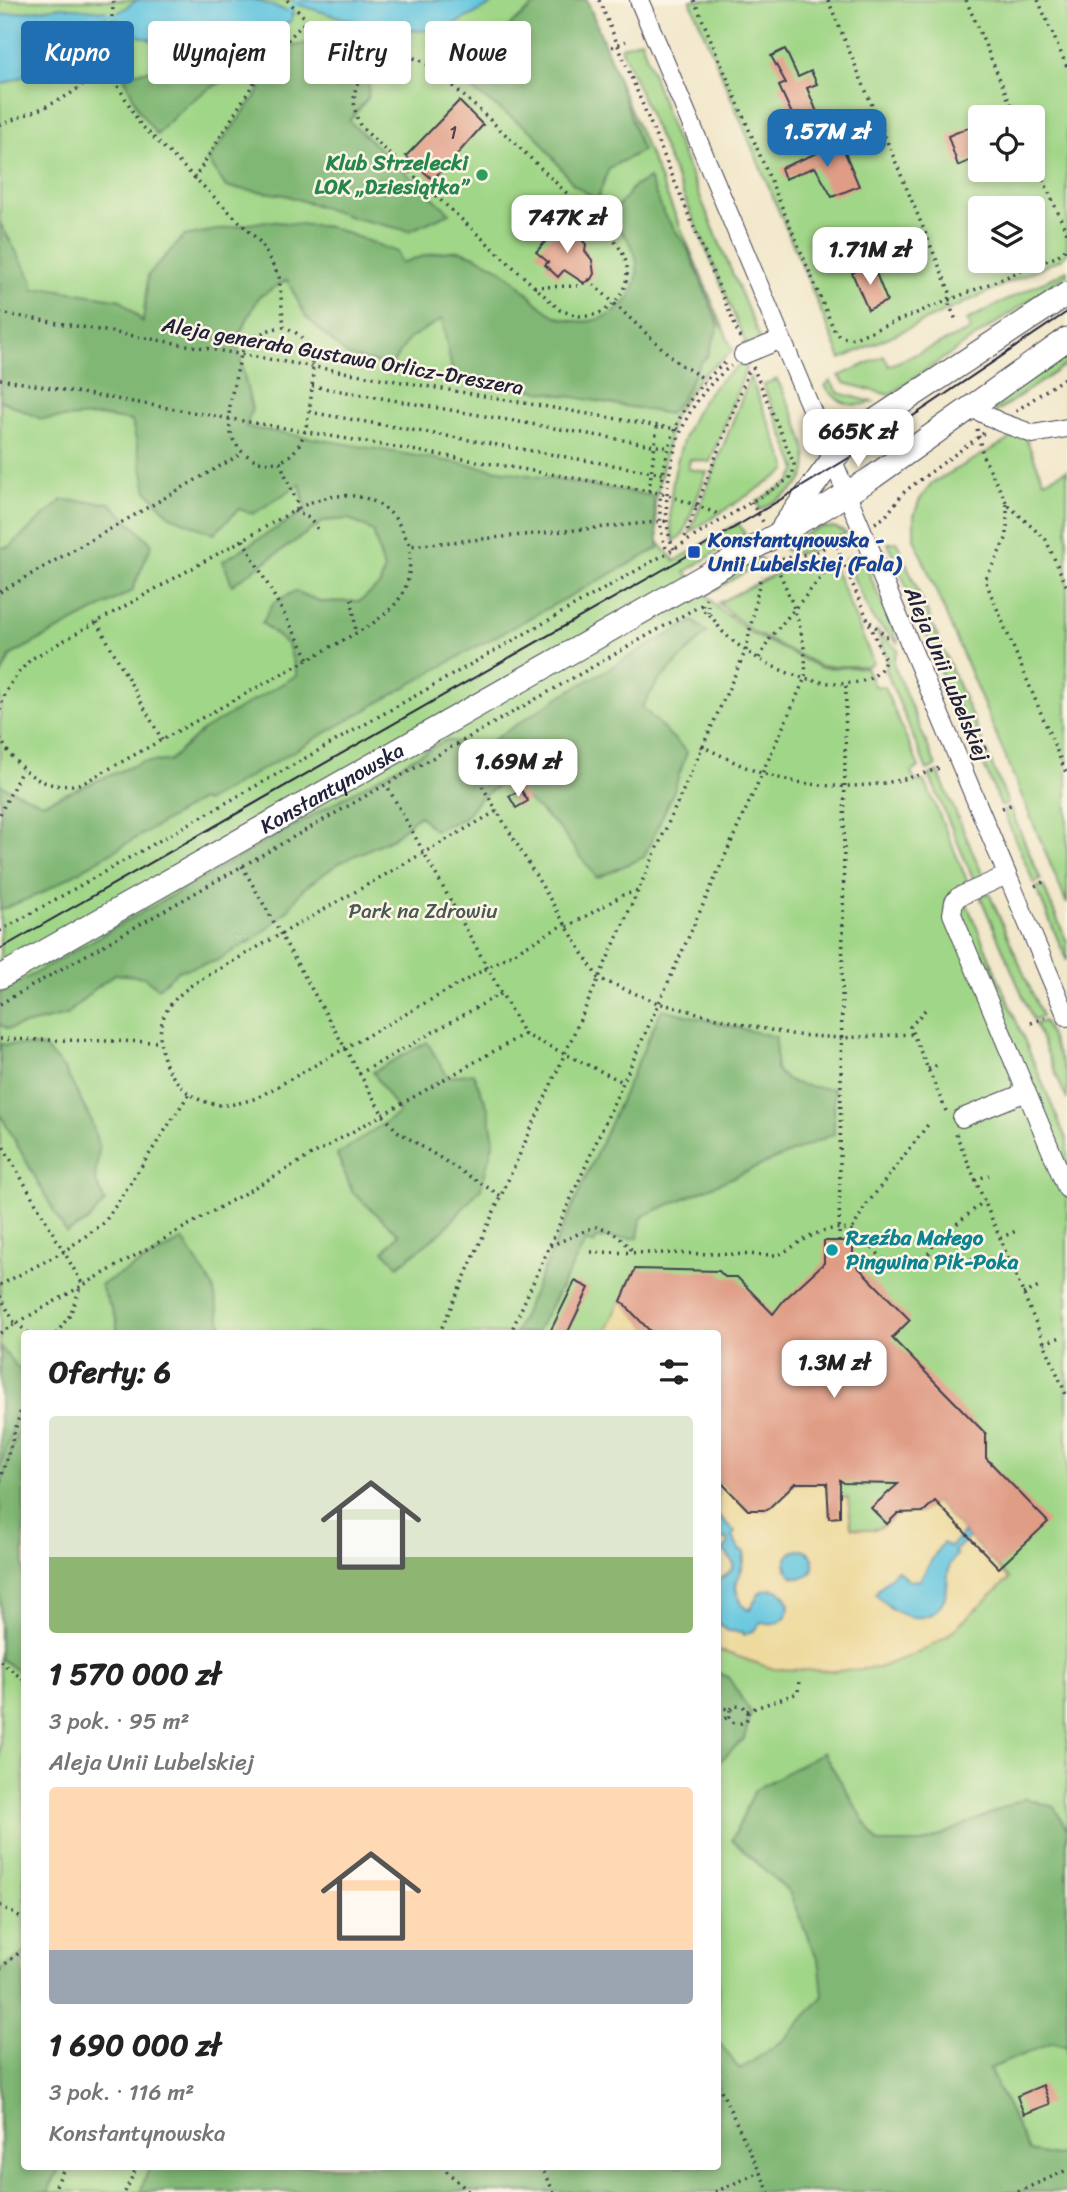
<!DOCTYPE html>
<html lang="pl">
<head>
<meta charset="utf-8">
<style>
  body { margin:0; font-family:Sriracha,sans-serif; background:#f6f6f6; color:#222; height:100vh; display:flex; flex-direction:column; font-size:26px; white-space:nowrap }
  * { box-sizing:border-box; margin:0 }
  p { font-size:23px; color:#767676 }
  .icon { flex:none; width:38px; height:38px; fill:none; stroke:currentColor; stroke-width:2; stroke-linecap:round; stroke-linejoin:round }
  .map { position:relative; flex:1; overflow:hidden }
  .side { position:absolute; left:21px; top:1330px; width:700px; height:840px; display:flex; flex-direction:column; background:#fff; border-radius:7px; box-shadow:0 4px 10px #0003 }
  .side>* { flex:none }
  .guide { position:absolute; left:21px; top:21px; width:700px; height:63px; display:flex; gap:14px }
  .tools { position:absolute; left:968px; top:105px; display:grid; gap:14px }
  .tools a { display:grid; place-items:center; width:77px; height:77px; border-radius:7px; background:#fff; box-shadow:0 4px 10px #0003; font-size:35px }
  .price { position:absolute; translate:-50% -60px; padding:0 16px; border-radius:14px; background:#fff; color:#222; font-size:23px; line-height:46px; filter:drop-shadow(0 2px 4px #0008) }
  .price::after { content:''; position:absolute; left:50%; top:42px; width:21px; height:16px; margin-left:-10px; background:inherit; clip-path:polygon(0 0,100% 0,50% 100%) }
  .price.on { background:#1f6fb2; color:#fff }
  ul { padding:0; list-style:none }
  li { display:grid; align-content:center; gap:14px; height:371px; padding:0 28px }
  li span { display:grid; place-items:center; height:217px; border-radius:7px; color:#555 }
  li>.icon { margin-inline-start:auto }
  span .icon { width:126px; height:126px; fill:#fffc; stroke-width:1 }
  li b { font-size:30px }
  h2 { display:flex; justify-content:space-between; align-items:center; height:84px; padding:0 28px; font-size:30px }
  .tag { padding:0 24px; border-radius:7px; background:#fff; box-shadow:0 4px 10px #0003; font-size:24px; line-height:63px }
  .tag.on { background:#1f6fb2; color:#fff }
  .map>svg:first-child { display:block }
  .green { fill:#a0d687; stroke:#617c61; stroke-width:2; fill-rule:evenodd }
  .forest { fill:#80b774; stroke:#516c58; stroke-width:2 }
  .sand { fill:#eeda9e; stroke:#887e6c; stroke-width:2; fill-rule:evenodd }
  .water { fill:#61c5df; stroke:#42748d; stroke-width:2 }
  .lines { fill:none; stroke-linecap:round; stroke-linejoin:round }
  .stream { stroke:#61c5df; stroke-width:5 }
  .building { fill:#e09d86 }
  .minor-casing { stroke:#414050; stroke-width:20 }
  .major-casing { stroke:#414050; stroke-width:25 }
  .path { stroke:#414050; stroke-width:3.5; stroke-dasharray:2 5; stroke-linecap:butt }
  .minor { stroke:#fff; stroke-width:18 }
  .major { stroke:#fff; stroke-width:23 }
  .tram { stroke:#22223b; stroke-width:2 }
  .leisure-dot { fill:#2e9e5b; stroke:#fcf5e5; stroke-width:2.5 }
  .transit-dot { fill:#1a4fb4; stroke:#fcf5e5; stroke-width:2.5 }
  .culture-dot { fill:#0f9aa8; stroke:#fcf5e5; stroke-width:2.5 }
  .labels { text-anchor:middle; dominant-baseline:central; stroke-width:5; stroke-linejoin:round; paint-order:stroke }
  .number-label { font-size:18px; fill:#52414e }
  .leisure-label { font-size:21px; font-weight:bold; fill:#27864d; stroke:#fcf5e5; text-anchor:end }
  .street-label { font-size:21px; fill:#22223b; stroke:#fcf5e5 }
  .transit-label { font-size:21px; font-weight:bold; fill:#164399; stroke:#fcf5e5; text-anchor:start }
  .park-label { font-size:21px; fill:#485852; stroke:#fcf5e5 }
  .culture-label { font-size:21px; font-weight:bold; fill:#0d838f; stroke:#fcf5e5; text-anchor:start }
</style>
</head>
<body>
<div class="map">
<svg width="1067" height="2192" viewBox="0 0 1067 2192">
  <rect width="100%" height="100%" fill="#fcf5e5"/>
  <filter id="ink" filterUnits="userSpaceOnUse"><feTurbulence type="fractalNoise" baseFrequency=".0143" numOctaves="2"/><feDisplacementMap in="SourceGraphic" scale="14" xChannelSelector="R" yChannelSelector="G"/><feConvolveMatrix kernelMatrix="1 2 1 2 8 2 1 2 1" color-interpolation-filters="sRGB"/></filter>
  <filter id="wash" filterUnits="userSpaceOnUse"><feTurbulence type="fractalNoise" baseFrequency=".00686" numOctaves="4" result="noise"/><feDisplacementMap in="SourceGraphic" scale="28" xChannelSelector="R" yChannelSelector="G"/><feGaussianBlur stdDeviation="1.57" result="paint"/><feColorMatrix in="noise" values="0 0 0 0 0 0 0 0 0 0 0 0 0 0 0 0 0 1.4 0 .05"/><feComposite in="paint" operator="in"/></filter>
  <g filter="url(#wash)">
    <rect width="100%" height="100%" fill="#f1e7ca"/>
    <!-- green -->
    <path class="green" d="M 0,0 L 584,0 L 733,351 L 700,376 L 673,417 L 655,503 L 658,542 L 675,561 L 738,523 L 745,534 L 685,572 L 702,590 L 760,558 L 763,562 L 706,595 L 718,608 L 752,634 L 821,668 L 866,667 L 874,686 L 884,687 L 919,767 L 911,772 L 915,781 L 923,781 L 926,784 L 969,885 L 961,890 L 1067,1141 L 1067,2192 L 0,2192 ZM 24,1334 L 718,1334 L 718,2166 L 24,2166 Z
      M 690,0 L 1067,0 L 1067,253 L 1061,259 L 841,359 ZM 980,117 L 1032,117 L 1032,170 L 980,170 ZM 980,208 L 1032,208 L 1032,261 L 980,261 Z
      M 641,40 L 671,128 L 761,341 L 747,346 L 621,47 Z
      M 1067,270 L 1067,275 L 889,395 L 845,383 L 839,376 L 884,356 L 889,366 L 971,330 L 967,320 Z
      M 1067,352 L 1067,364 L 996,412 L 993,410 L 1002,399 Z
      M 744,363 L 746,369 L 710,462 L 690,459 L 688,469 L 707,472 L 683,535 L 674,541 C 668,522 670,501 673,481 C 682,432 698,390 744,363 Z
      M 750,377 L 787,466 L 786,471 L 690,532 Z
      M 777,379 C 788,405 824,463 797,486 C 787,496 772,502 760,510 L 757,501 L 790,482 L 797,469 L 763,385 Z
      M 830,381 L 839,393 L 873,402 C 852,409 838,404 825,386 Z
      M 1023,432 L 1044,481 L 1067,470 L 1067,904 L 914,538 L 914,516 L 919,501 L 932,483 Z
      M 821,527 L 836,528 L 846,533 C 830,541 795,565 781,546 Z
      M 897,542 L 984,745 L 977,748 L 957,703 L 951,705 L 936,657 L 888,543 Z
      M 860,552 L 899,644 L 872,618 L 845,559 Z
      M 825,564 L 835,569 L 873,662 L 868,666 L 820,666 L 753,632 L 718,603 L 779,572 Z
      M 876,630 L 898,650 L 894,659 L 894,666 L 936,766 L 927,770 L 886,671 L 887,657 Z
      M 986,750 L 1008,803 L 1001,806 L 979,754 Z
      M 938,772 L 984,878 L 975,883 L 929,775 Z
      M 1010,808 L 1041,880 L 1034,883 L 1003,811 Z
      M 1043,885 L 1067,942 L 1067,961 L 1036,888 Z
      M 989,893 L 1042,1016 L 1033,1020 L 980,896 Z
      M 1044,1021 L 1067,1075 L 1067,1100 L 1035,1024 Z"/>
    <!-- forest -->
    <path class="forest" d="M 541,0 L 587,0 L 615,71 L 642,151 L 609,168 L 597,200 L 573,184 L 534,133 L 462,83 L 445,49 L 497,36 Z
      M 363,32 L 371,52 L 368,98 L 349,121 L 450,213 L 409,231 L 354,218 L 285,195 L 226,187 L 208,160 L 261,89 L 242,72 C 204,89 184,104 157,135 L 139,111 L 123,74 L 167,68 L 226,65 L 294,46 Z
      M 649,178 L 664,214 L 688,249 L 719,325 L 707,357 L 700,363 L 682,398 L 669,414 L 453,376 L 442,319 L 409,339 L 391,366 L 348,356 L 306,317 L 287,280 L 259,297 L 236,341 L 252,409 L 246,427 L 653,496 L 659,548 L 474,648 L 205,802 L 201,800 L 42,893 L 0,910 L 0,783 L 2,786 L 43,803 L 142,762 L 169,761 L 203,730 L 297,675 L 288,645 L 262,623 L 273,603 L 295,591 L 322,602 L 360,601 L 380,585 L 384,570 L 373,531 L 349,519 L 324,521 L 232,585 L 223,561 L 306,510 L 300,484 L 253,514 L 239,509 L 214,534 L 170,516 L 147,491 L 132,421 L 99,416 L 41,419 L 0,400 L 0,223 L 33,281 L 33,290 L 47,288 L 121,300 L 143,322 L 148,275 L 184,236 L 266,221 L 331,227 L 397,252 L 401,263 C 416,258 450,247 464,252 C 476,256 492,264 503,271 C 523,285 538,310 561,318 C 600,331 641,306 637,263 C 635,244 621,231 609,218 L 634,186 Z
      M 62,500 L 110,503 L 152,544 L 132,591 L 11,655 L 0,677 L 0,548 L 9,547 Z
      M 693,621 L 707,632 L 658,682 L 642,707 L 687,752 L 673,793 L 644,857 L 597,878 L 558,827 L 506,781 L 480,798 L 463,819 L 434,830 L 419,815 L 393,838 L 339,863 L 303,889 L 287,911 L 260,935 L 216,961 L 178,971 L 158,988 L 144,977 L 115,974 L 91,992 L 67,1015 L 8,1029 L 0,1025 L 0,993 L 445,740 L 484,746 L 562,695 Z
      M 662,1009 L 776,1037 L 776,1070 C 790,1087 814,1087 834,1089 L 834,1134 L 645,1215 L 641,1219 L 638,1238 L 597,1238 L 594,1244 L 586,1241 L 536,1333 L 515,1333 Z
      M 427,1042 L 448,1077 L 473,1073 L 488,1108 L 494,1140 L 481,1188 L 443,1231 L 398,1266 L 384,1251 L 399,1234 L 353,1193 L 337,1155 L 399,1113 L 373,1072 Z
      M 0,1044 L 44,1047 L 65,1070 L 91,1120 L 99,1148 L 95,1179 L 105,1202 L 87,1222 L 66,1233 L 0,1114 Z
      M 183,1240 L 213,1287 L 223,1333 L 117,1333 L 117,1321 L 100,1285 Z
      M 0,1346 L 16,1366 L 24,1372 L 24,1392 L 0,1471 Z
      M 24,1408 L 24,1676 L 0,1658 L 0,1487 Z
      M 718,1673 L 728,1677 L 751,1713 L 744,1739 L 718,1763 Z
      M 823,1752 L 878,1843 L 923,1843 L 1025,1798 L 1054,1807 L 1067,1829 L 1067,2047 L 1053,2042 L 989,2069 L 1029,2151 L 1056,2156 L 1067,2152 L 1067,2192 L 140,2192 L 150,2166 L 718,2166 L 718,2041 L 740,2070 L 785,2039 L 823,1996 L 820,1966 L 789,1892 L 732,1840 L 755,1790 Z
      M 24,1953 L 24,2166 L 60,2167 L 48,2192 L 0,2192 L 0,1971 Z"/>
    <!-- sand -->
    <path class="sand" d="M 621,1300 L 653,1333 L 609,1334 L 607,1331 Z
      M 718,1479 L 748,1510 L 767,1510 L 795,1483 L 827,1483 L 828,1496 L 848,1498 L 851,1527 C 877,1534 883,1528 902,1509 L 904,1512 L 922,1512 L 935,1501 L 1009,1579 L 947,1636 L 920,1652 L 878,1668 L 834,1671 L 774,1669 L 721,1651 L 718,1649 L 718,1623 L 728,1631 L 755,1630 L 761,1622 L 789,1608 L 785,1595 L 773,1589 L 760,1592 L 750,1610 L 746,1609 C 724,1580 746,1578 745,1552 L 740,1552 L 731,1536 L 734,1532 L 718,1515 ZM 806,1551 L 813,1559 L 794,1577 L 786,1569 L 785,1564 Z
      M 726,1538 L 729,1543 L 727,1554 C 742,1566 728,1574 718,1581 L 718,1544 Z"/>
    <!-- water -->
    <path class="water" d="M 137,0 L 255,0 L 293,13 L 291,21 C 264,37 216,49 184,47 C 163,46 141,37 121,29 L 117,20 L 118,13 Z
      M 295,0 L 499,0 C 482,9 464,21 445,27 C 409,40 336,17 300,5 Z
      M 60,7 L 106,11 L 106,18 L 92,22 L 77,47 L 46,68 L 0,85 L 0,15 Z
      M 718,1515 L 735,1532 L 732,1536 L 740,1551 L 744,1551 C 746,1577 723,1581 746,1609 L 750,1610 L 760,1592 C 795,1577 801,1632 761,1622 L 755,1630 L 744,1635 L 743,1632 L 728,1631 L 718,1623 L 718,1581 C 736,1568 739,1567 723,1550 L 728,1545 L 728,1540 L 724,1538 L 718,1544 Z
      M 964,1532 L 969,1537 L 954,1552 L 957,1555 C 942,1567 952,1586 943,1601 C 926,1631 891,1614 875,1593 L 897,1570 L 910,1581 L 920,1580 L 940,1546 L 943,1543 L 950,1547 Z
      M786 1564a14 14 0 1 1 28 0a14 14 0 1 1-28 0Z"/>
    <g class="lines">
      <!-- stream -->
      <path class="stream" d="M 289,11 L 297,2
        M 106,14 L 118,16"/>
    </g>
    <g id="blocks">
      <!-- building -->
      <path class="building" d="M 785,49 L 798,77 L 811,71 L 817,84 L 807,88 L 819,117 L 798,127 L 779,86 L 786,83 L 771,56 Z
        M 459,101 L 483,125 L 445,168 L 432,179 L 406,156 Z
        M 970,127 L 980,156 L 958,166 L 948,136 Z
        M 841,143 L 859,186 L 832,197 L 815,167 L 785,179 L 781,168 Z
        M 561,225 L 573,237 L 576,234 L 586,244 L 585,251 L 592,260 L 594,274 L 591,279 L 584,283 L 564,270 L 558,277 L 545,265 L 548,262 L 536,252 Z
        M 872,263 L 887,301 L 868,310 L 852,273 Z
        M 521,790 L 528,801 L 516,808 L 509,796 Z
        M 824,1241 L 853,1241 L 853,1262 L 910,1320 L 892,1338 L 986,1434 L 986,1458 L 1048,1522 L 999,1568 L 935,1501 L 923,1512 L 898,1513 L 887,1524 L 871,1508 L 898,1484 L 844,1483 L 840,1480 L 840,1517 L 829,1518 L 827,1483 L 795,1483 L 767,1510 L 748,1510 L 718,1479 L 718,1334 L 653,1334 L 621,1301 L 635,1269 L 719,1271 L 725,1277 L 737,1277 L 773,1314 L 784,1300 L 824,1263 Z
        M 575,1281 L 589,1288 L 567,1334 L 549,1334 Z
        M 1043,2085 L 1050,2104 L 1024,2114 L 1017,2096 Z"/>
    </g>
  </g>
  <g filter="url(#ink)">
    <use href="#blocks" fill-opacity="0" stroke="#414050" stroke-width="2"/>
    <g class="lines">
      <!-- minor casing -->
      <g class="minor-casing">
        <path id="minor" d="M 639,0 L 1067,1017
          M 743,355 L 782,339
          M 970,407 L 1000,422 L 1033,434 L 1067,428
          M 1007,875 L 958,897 L 954,902 L 952,914 L 1067,1189
          M 962,1118 L 1019,1095 L 1024,1086"/>
      </g>
      <!-- major casing -->
      <g class="major-casing">
        <g id="major">
          <path d="M 784,526 L 833,459 L 871,423 L 1067,294"/>
          <path id="s1" d="M 0,977 L 824,508 L 873,477 L 1067,339"/>
        </g>
      </g>
      <!-- path -->
      <path class="path" d="M 287,0 C 298,11 308,22 321,30 C 338,41 357,49 368,67 C 381,59 398,52 414,58 C 433,64 450,84 465,97 C 515,142 562,189 610,235 C 616,243 622,250 625,259 C 634,284 614,314 587,316 C 577,317 569,313 560,310 L 361,127 C 351,108 351,84 368,67
        M 599,0 L 741,340
        M 694,0 L 835,332 C 842,338 848,340 857,337 L 1056,257 L 1067,248
        M 828,0 L 947,285 L 951,295 L 948,302 L 956,320
        M 966,0 L 1016,117
        M 1038,0 L 1067,67
        M 108,45 L 118,86 L 140,124 L 261,243 L 279,277 L 284,327 C 317,338 314,370 311,397 C 307,423 306,449 280,462
        M 612,47 L 626,41
        M 0,125 C 42,107 96,95 108,43 C 111,30 112,14 114,0
        M 1032,154 L 1067,233
        M 194,179 L 268,60 L 307,20
        M 534,287 L 578,286 L 589,280 L 678,363 L 706,380
        M 0,313 L 682,430
        M 284,327 C 265,329 249,337 241,354 C 235,387 214,434 248,456 C 259,463 267,463 280,462 L 299,508 C 330,491 374,488 397,521 C 402,529 406,538 410,546 L 667,521
        M 0,379 L 649,491 L 668,495 L 721,515
        M 312,386 L 669,448
        M 1016,411 L 1067,376
        M 309,412 L 664,474
        M 977,429 L 983,456 L 1007,504 L 1046,540 L 1067,587
        M 649,491 L 657,426
        M 751,502 L 763,522
        M 1007,504 L 1007,537 L 985,580 L 1067,775
        M 294,511 L 309,518 L 320,532
        M 875,523 L 885,517 L 905,491 L 984,433
        M 685,537 L 749,370
        M 243,540 L 309,659
        M 666,548 C 653,517 663,460 675,429 C 685,403 705,377 728,361
        M 674,549 C 659,520 669,460 681,431 C 691,406 710,381 731,366
        M 775,560 L 813,553 L 846,537
        M 0,592 L 243,453
        M 706,598 L 703,604 L 703,611 C 713,614 717,627 725,634 C 757,664 813,690 858,682 C 870,680 882,673 885,660 L 835,543
        M 352,599 L 356,633
        M 708,605 L 708,613
        M 97,622 L 162,740
        M 870,622 L 888,638
        M 759,658 L 771,637 L 829,568 L 834,558
        M 0,710 C 5,688 16,675 31,659 L 299,508
        M 0,738 C 18,771 45,795 85,782 L 369,626 C 404,601 411,589 410,546
        M 457,744 L 497,811
        M 701,746 C 722,755 743,768 765,774 C 821,792 884,790 939,768
        M 978,751 L 988,746
        M 1002,808 L 1013,804
        M 0,814 L 22,770
        M 242,866 L 383,1115 L 397,1131 L 501,1196
        M 1035,886 L 1045,881
        M 565,924 L 497,811 L 193,984 C 181,993 170,1002 164,1016 C 150,1052 176,1098 214,1104 C 229,1107 243,1102 257,1098 L 565,924 L 598,978 L 658,1003 L 745,1025 L 796,1035 L 841,1038 L 913,1034
        M 567,927 L 623,895 L 638,891
        M 0,931 L 669,552 L 789,479 L 793,473 L 794,464 L 753,367
        M 0,1004 L 703,604
        M 925,1010 L 910,1027 L 946,1111
        M 1031,1023 L 1045,1018
        M 524,1034 L 623,1082
        M 0,1039 L 161,1042
        M 928,1069 L 938,1065
        M 359,1074 L 502,993
        M 956,1134 L 1067,1397
        M 0,1141 L 83,1285
        M 975,1180 L 989,1175
        M 1000,1238 L 1016,1231
        M 839,1241 L 846,684
        M 846,1241 L 864,1208 L 930,1122
        M 550,1246 L 594,1227 C 612,1227 622,1240 634,1252
        M 591,1252 L 779,1255 C 799,1244 826,1221 851,1231 C 861,1235 877,1253 885,1261 C 899,1266 911,1265 925,1260 L 1008,1260
        M 925,1260 L 935,1242 L 984,1201
        M 0,1285 L 63,1252 L 104,1223 L 189,1094
        M 1023,1294 L 1039,1287
        M 0,1296 L 15,1324 L 524,1034 L 386,784
        M 16,1323 L 30,1334
        M 0,1333 L 15,1324
        M 56,1334 L 70,1315 L 80,1288
        M 439,1334 L 746,650 L 761,575
        M 510,1334 L 805,678 C 808,641 794,605 779,572 L 774,568
        M 1044,1343 L 1061,1337
        M 0,1481 L 24,1400
        M 0,1661 L 24,1680
        M 718,1706 L 730,1710 L 736,1705 L 743,1706 L 748,1712 L 747,1719 L 741,1723 L 734,1723 L 729,1717 L 730,1710
        M 747,1711 L 798,1693 L 799,1678
        M 718,1721 L 729,1717
        M 0,1905 L 24,1920
        M 0,1968 L 24,1949
        M 718,2084 L 769,2192
        M 441,2166 L 469,2192
        M 540,2166 L 554,2192
        M 53,2192 L 65,2166
        M 125,2192 L 137,2166
        M 715,2192 L 760,2172
        M 1018,2192 L 1067,2170"/>
      <!-- minor -->
      <use href="#minor" class="minor"/>
      <!-- major -->
      <use href="#major" class="major"/>
      <!-- tram -->
      <path class="tram" d="M 0,949 L 694,552 L 867,447 L 1067,312"/>
    </g>
  </g>
  <!-- markers -->
  <circle class="leisure-dot" cx="482" cy="175" r="7"/>
  <rect class="transit-dot" x="687" y="545" width="14" height="14" rx="3.5"/>
  <circle class="culture-dot" cx="832" cy="1250" r="7"/>
  <g class="labels">
    <!-- number labels -->
    <g class="number-label">
      <text x="453" y="133">1</text>
    </g>
    <!-- leisure labels -->
    <g class="leisure-label">
      <text x="468" y="163">Klub Strzelecki<tspan x="468" dy="24">LOK „Dziesiątka”</tspan></text>
    </g>
    <!-- street labels -->
    <g class="street-label">
      <text transform="translate(343 356) rotate(10)">Aleja generała Gustawa Orlicz-Dreszera</text>
      <text transform="translate(947 674) rotate(67)">Aleja Unii Lubelskiej</text>
      <text stroke="none"><textPath href="#s1" startOffset="382">Konstantynowska</textPath></text>
    </g>
    <!-- transit labels -->
    <g class="transit-label">
      <text x="708" y="540">Konstantynowska -<tspan x="708" dy="24">Unii Lubelskiej (Fala)</tspan></text>
    </g>
    <!-- park labels -->
    <g class="park-label">
      <text x="423" y="911">Park na Zdrowiu</text>
    </g>
    <!-- culture labels -->
    <g class="culture-label">
      <text x="846" y="1238">Rzeźba Małego<tspan x="846" dy="24">Pingwina Pik-Poka</tspan></text>
    </g>
  </g>
</svg>
<div class="tools">
<a><svg class="icon" aria-label="locate" viewBox="0 0 24 24"><circle cx="12" cy="12" r="6"/><path d="M12 2v4M12 18v4M2 12h4M18 12h4"/></svg></a>
<a><svg class="icon" aria-label="layers" viewBox="0 0 24 24"><path d="M12 4l9 5-9 5-9-5zM3 14l9 5 9-5"/></svg></a>
</div>
<b class="price on" style="left:827px;top:169px">1.57M zł</b>
<b class="price" style="left:567px;top:255px">747K zł</b>
<b class="price" style="left:870px;top:287px">1.71M zł</b>
<b class="price" style="left:858px;top:469px">665K zł</b>
<b class="price" style="left:518px;top:799px">1.69M zł</b>
<b class="price" style="left:834px;top:1400px">1.3M zł</b>
<div class="guide">
<a class="tag on">Kupno</a>
<a class="tag">Wynajem</a>
<a class="tag">Filtry</a>
<a class="tag">Nowe</a>
</div>
<section class="side">
<h2>Oferty: 6<svg class="icon" aria-label="filters" viewBox="0 0 24 24"><path d="M4 7h16M4 17h16"/><circle cx="9" cy="7" r="2"/><circle cx="15" cy="17" r="2"/></svg></h2>
<ul>
<li><span style="background:linear-gradient(#dfe7d0 65%,#8fb573 0)"><svg class="icon" aria-label="home" viewBox="0 0 24 24"><path d="M3 11l9-7 9 7M6 9v11h12V9"/></svg></span><div><b>1 570 000 zł</b><p>3 pok. · 95 m²</p><p>Aleja Unii Lubelskiej</p></div></li>
<li><span style="background:linear-gradient(#ffd9b3 75%,#9aa5b1 0)"><svg class="icon" aria-label="home" viewBox="0 0 24 24"><path d="M3 11l9-7 9 7M6 9v11h12V9"/></svg></span><div><b>1 690 000 zł</b><p>3 pok. · 116 m²</p><p>Konstantynowska</p></div></li>
</ul>
</section>
</div>
</body>
</html>
